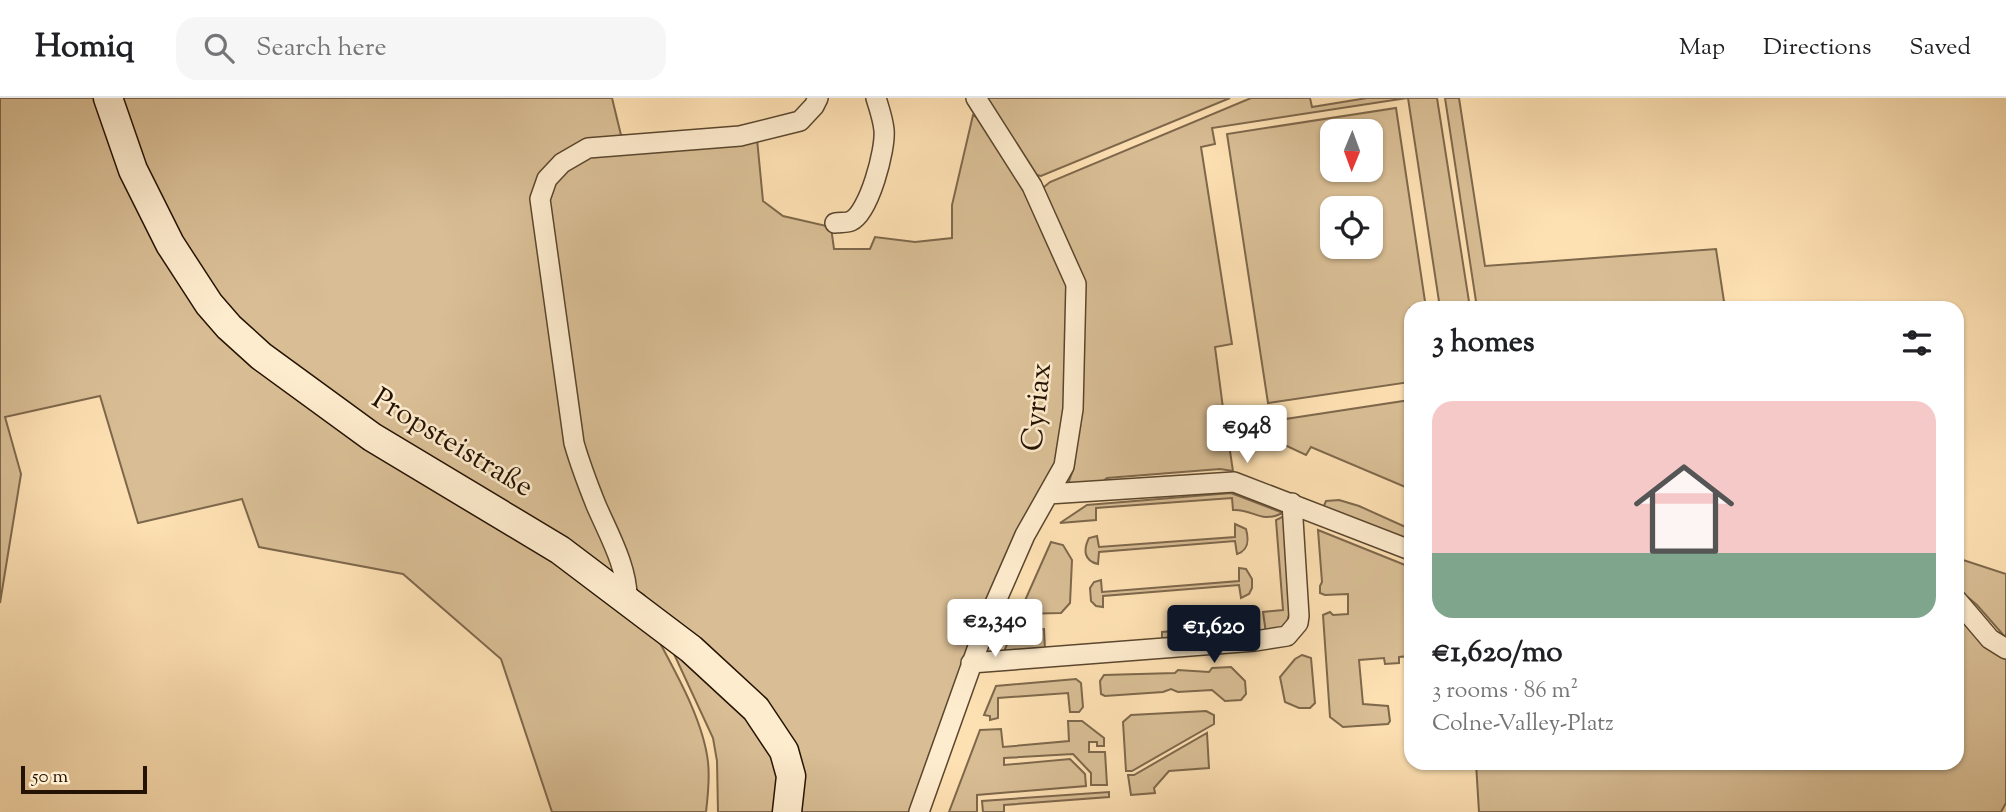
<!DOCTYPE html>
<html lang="en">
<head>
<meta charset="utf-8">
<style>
  body { margin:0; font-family:"Sorts Mill Goudy",serif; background:#f6f6f6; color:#202124; height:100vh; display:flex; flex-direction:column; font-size:26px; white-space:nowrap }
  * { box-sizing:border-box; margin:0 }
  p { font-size:23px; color:#757577 }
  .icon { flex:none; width:38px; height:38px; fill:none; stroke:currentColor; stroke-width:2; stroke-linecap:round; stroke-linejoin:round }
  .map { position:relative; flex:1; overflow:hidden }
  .sheet { position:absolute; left:1404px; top:203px; width:560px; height:469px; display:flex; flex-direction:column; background:#fff; border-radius:21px; box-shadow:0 2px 5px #0004 }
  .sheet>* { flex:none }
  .needle { width:46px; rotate:181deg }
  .fabs { position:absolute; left:1320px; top:21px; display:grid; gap:14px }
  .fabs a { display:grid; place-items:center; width:63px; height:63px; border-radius:14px; background:#fff; box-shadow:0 2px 5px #0004; font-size:35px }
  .scale { position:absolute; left:21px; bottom:18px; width:126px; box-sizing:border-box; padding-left:7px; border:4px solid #241202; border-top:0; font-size:19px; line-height:24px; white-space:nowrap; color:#241202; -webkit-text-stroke:5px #feecce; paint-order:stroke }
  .price { position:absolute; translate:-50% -60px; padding:0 16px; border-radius:7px; background:#fff; color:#222; font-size:23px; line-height:46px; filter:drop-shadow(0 2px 4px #0008) }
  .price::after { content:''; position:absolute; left:50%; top:42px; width:21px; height:16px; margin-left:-10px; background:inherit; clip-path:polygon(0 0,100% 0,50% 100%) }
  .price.on { background:#111827; color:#fff }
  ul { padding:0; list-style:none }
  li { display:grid; align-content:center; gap:14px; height:371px; padding:0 28px }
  li span { display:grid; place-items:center; height:217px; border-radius:21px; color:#555 }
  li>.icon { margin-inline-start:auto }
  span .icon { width:126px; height:126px; fill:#fffc; stroke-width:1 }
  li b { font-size:30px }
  h2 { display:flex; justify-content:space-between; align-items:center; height:84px; padding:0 28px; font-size:30px }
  header { display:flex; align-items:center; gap:42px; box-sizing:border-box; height:98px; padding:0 35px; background:#fff; border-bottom:2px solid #e0e0e0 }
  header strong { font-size:33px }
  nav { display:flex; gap:38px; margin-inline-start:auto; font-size:24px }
  .search { width:490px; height:63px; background:#f6f6f6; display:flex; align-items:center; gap:18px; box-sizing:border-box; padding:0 24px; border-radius:21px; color:#757577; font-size:26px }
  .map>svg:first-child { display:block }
  .green { fill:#d9be95; stroke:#7e684c; stroke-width:2; fill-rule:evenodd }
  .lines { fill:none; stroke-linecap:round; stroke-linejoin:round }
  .street-casing { stroke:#5a462e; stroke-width:22 }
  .secondary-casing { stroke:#241202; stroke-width:31 }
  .street { stroke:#feecce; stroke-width:19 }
  .secondary { stroke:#feecce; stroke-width:28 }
  .labels { text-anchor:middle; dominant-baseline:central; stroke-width:5; stroke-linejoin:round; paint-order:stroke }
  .street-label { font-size:30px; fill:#241202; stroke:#feecce }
</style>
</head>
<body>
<header>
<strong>Homiq</strong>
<div class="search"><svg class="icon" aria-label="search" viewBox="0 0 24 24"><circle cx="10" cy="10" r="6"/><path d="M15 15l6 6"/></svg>Search here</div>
<nav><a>Map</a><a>Directions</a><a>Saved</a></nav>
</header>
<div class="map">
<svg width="2006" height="714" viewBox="0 0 2006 714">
  <rect width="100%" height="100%" fill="#fee1b3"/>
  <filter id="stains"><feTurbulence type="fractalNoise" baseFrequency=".00286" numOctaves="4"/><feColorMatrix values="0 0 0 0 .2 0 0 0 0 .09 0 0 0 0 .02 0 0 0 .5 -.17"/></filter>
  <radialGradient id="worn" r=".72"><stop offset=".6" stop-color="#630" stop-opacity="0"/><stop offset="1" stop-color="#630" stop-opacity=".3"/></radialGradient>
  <!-- green -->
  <path class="green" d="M 0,0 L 612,0 L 621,37 L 721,47 L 757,41 L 763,103 L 783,118 L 831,129 L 834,151 L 870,151 L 875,139 L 915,144 L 952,140 L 952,107 L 973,17 L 989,27 L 1027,88 L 1069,184 L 1069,311 L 1059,363 L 939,632 L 910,714 L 798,714 L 799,665 L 657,514 L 644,497 L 378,330 L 202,207 L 653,532 C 673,570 703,620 708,664 C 710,681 708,697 706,714 L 552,714 L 501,561 L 403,476 L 259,449 L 242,401 L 138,425 L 100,298 L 5,319 L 21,376 L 0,505 Z
    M 983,0 L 1230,0 L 1041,78 L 1033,76 Z
    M 1251,0 L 1310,0 L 1312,9 L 1367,0 L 1407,0 L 1212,30 L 1215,46 L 1201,49 L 1232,246 L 1215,249 L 1223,310 L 1214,312 L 1216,321 L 1225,320 L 1233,373 L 1220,371 L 1107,380 L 1101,385 L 1068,386 L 1074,369 L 1082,236 L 1042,98 L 1044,89 L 1050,84 Z
    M 1408,0 L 1437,0 L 1470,210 L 1440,210 Z
    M 1445,0 L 1459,0 L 1485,168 L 1716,151 L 1725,210 L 1477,210 Z
    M 1396,10 L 1426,210 L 1410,210 L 1410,284 L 1268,305 L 1227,36 ZM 1370,33 L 1370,72 L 1332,72 L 1332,33 ZM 1370,110 L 1370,149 L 1332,149 L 1332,110 Z
    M 1410,302 L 1410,391 L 1311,349 L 1306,357 L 1276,343 L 1269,329 L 1279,322 Z
    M 1231,395 L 1283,415 C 1259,426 1255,411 1233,412 L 1232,400 L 1096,410 L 1096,422 L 1060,425 L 1087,407 Z
    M 1339,402 L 1359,408 L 1410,431 L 1410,445 L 1323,410 L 1326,403 Z
    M 1284,418 L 1292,505 L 1286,528 L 1266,536 L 1263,514 L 1283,512 L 1276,422 Z
    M 1235,426 L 1246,431 C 1249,442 1249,452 1237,456 L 1235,443 L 1099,454 L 1098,466 C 1084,463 1083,452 1089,440 L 1097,438 L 1099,449 L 1235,439 Z
    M 1318,432 L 1410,469 L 1410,558 L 1399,559 L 1399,565 L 1385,566 L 1384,560 L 1359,562 L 1363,606 L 1388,608 L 1390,623 L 1388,626 L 1343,629 L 1330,619 L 1323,517 L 1330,514 L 1333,517 L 1348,516 L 1348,496 L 1325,497 L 1320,495 L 1320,488 L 1322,484 Z
    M 1051,444 L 1063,447 L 1072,462 L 1070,505 L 1061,515 L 1019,516 Z
    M 1957,460 L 2006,476 L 2006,540 L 1977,507 L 1957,490 Z
    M 1239,470 L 1246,471 L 1252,481 L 1252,490 L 1249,496 L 1241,500 L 1239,487 L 1103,498 L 1103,509 L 1096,508 L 1091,503 L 1090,490 L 1094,484 L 1101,482 L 1102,494 L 1239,483 Z
    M 1957,509 L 2006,558 L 2006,705 L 2001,714 L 1479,714 L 1476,665 L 1956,665 Z
    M 1244,527 L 1244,534 L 1162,543 L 1162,534 Z
    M 1044,531 L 1045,552 L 1003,556 L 1012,534 Z
    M 668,543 L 741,609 L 781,670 L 779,714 L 718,714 L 717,663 L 713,640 Z
    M 1302,557 L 1311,560 L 1315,605 L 1310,610 L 1299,610 L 1285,604 L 1280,579 L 1295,561 Z
    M 1231,569 L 1245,583 L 1246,596 L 1241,602 L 1225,603 L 1212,592 L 1178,594 L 1171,591 L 1163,594 L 1105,598 L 1101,596 L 1100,583 L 1104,577 L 1175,575 L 1178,572 L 1209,574 L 1212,570 Z
    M 1076,581 L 1081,585 L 1083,609 L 1079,614 L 1070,614 L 1068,595 L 998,600 L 998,620 L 990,622 L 990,618 L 984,617 L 996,588 Z
    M 1206,613 L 1214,617 L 1214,626 L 1132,673 L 1126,673 L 1123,624 L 1131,617 Z
    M 1068,623 L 1082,623 L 1104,640 L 1104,648 L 1097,648 L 1097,644 L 1089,644 L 1089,654 L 1105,654 L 1107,687 L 1091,687 L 1091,675 L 1073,656 L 1004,660 L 1004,667 L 1070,661 L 1085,676 L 1086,688 L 977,697 L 977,714 L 949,714 L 980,632 L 1001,631 L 1003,649 L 1069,643 Z
    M 1207,635 L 1209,670 L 1169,673 L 1154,690 L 1155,695 L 1131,697 L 1128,677 L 1134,677 Z
    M 1109,694 L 1109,699 L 1004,707 L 1004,714 L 983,714 L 982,703 Z"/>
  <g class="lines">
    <!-- street casing -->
    <g class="street-casing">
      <path id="street" d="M 835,125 C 840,124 847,125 851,123 C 869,115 886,51 884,32 C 883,21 879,10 876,0
        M 1048,396 L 1234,384 L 1410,452
        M 627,501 C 628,470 608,435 596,407 C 588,387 580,366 574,345 L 540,101 L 547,81 L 562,65 L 588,50 L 740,38 L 800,23 L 814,8 L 818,0
        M 1956,501 L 1990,541 L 2006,551
        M 971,565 L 1255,543 L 1287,538 L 1298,525 L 1299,518 L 1292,405
        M 919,714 L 986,526 L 1025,437 L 1064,368 L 1073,311 L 1076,186 L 1032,88 L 976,0"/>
    </g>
    <!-- secondary casing -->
    <g class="secondary-casing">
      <path id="secondary" d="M 108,0 L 133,72 L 170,146 L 209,206 L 229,229 L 261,258 L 372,339 L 560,452 L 691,551 L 756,611 L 784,653 L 791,678 L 787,714"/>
    </g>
    <!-- street -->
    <use href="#street" class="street"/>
    <!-- secondary -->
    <use href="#secondary" class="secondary"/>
  </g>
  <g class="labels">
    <!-- street labels -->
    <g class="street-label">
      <text transform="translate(1038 309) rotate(-84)">Cyriax</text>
      <text transform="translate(452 346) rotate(31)">Propsteistraße</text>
    </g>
  </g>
  <rect width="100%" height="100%" filter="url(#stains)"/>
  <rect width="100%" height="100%" fill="url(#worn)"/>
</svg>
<div class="fabs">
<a><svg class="needle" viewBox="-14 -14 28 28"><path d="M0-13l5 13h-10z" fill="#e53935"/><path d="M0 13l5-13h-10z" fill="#757577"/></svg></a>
<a><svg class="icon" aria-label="locate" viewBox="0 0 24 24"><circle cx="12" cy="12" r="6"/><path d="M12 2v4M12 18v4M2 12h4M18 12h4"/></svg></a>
</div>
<div class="scale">50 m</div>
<b class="price" style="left:1247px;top:367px">€948</b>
<b class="price" style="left:995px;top:561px">€2,340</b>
<b class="price on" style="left:1214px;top:567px">€1,620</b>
<section class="sheet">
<h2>3 homes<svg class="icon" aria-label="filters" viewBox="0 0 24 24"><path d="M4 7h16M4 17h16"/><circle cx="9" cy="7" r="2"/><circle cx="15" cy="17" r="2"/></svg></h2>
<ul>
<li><span style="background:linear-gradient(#f6c9c9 70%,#7fa58c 0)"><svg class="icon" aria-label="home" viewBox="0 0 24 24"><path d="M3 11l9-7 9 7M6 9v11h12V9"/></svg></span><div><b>€1,620/mo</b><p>3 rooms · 86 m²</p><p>Colne-Valley-Platz</p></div></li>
</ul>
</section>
</div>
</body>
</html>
